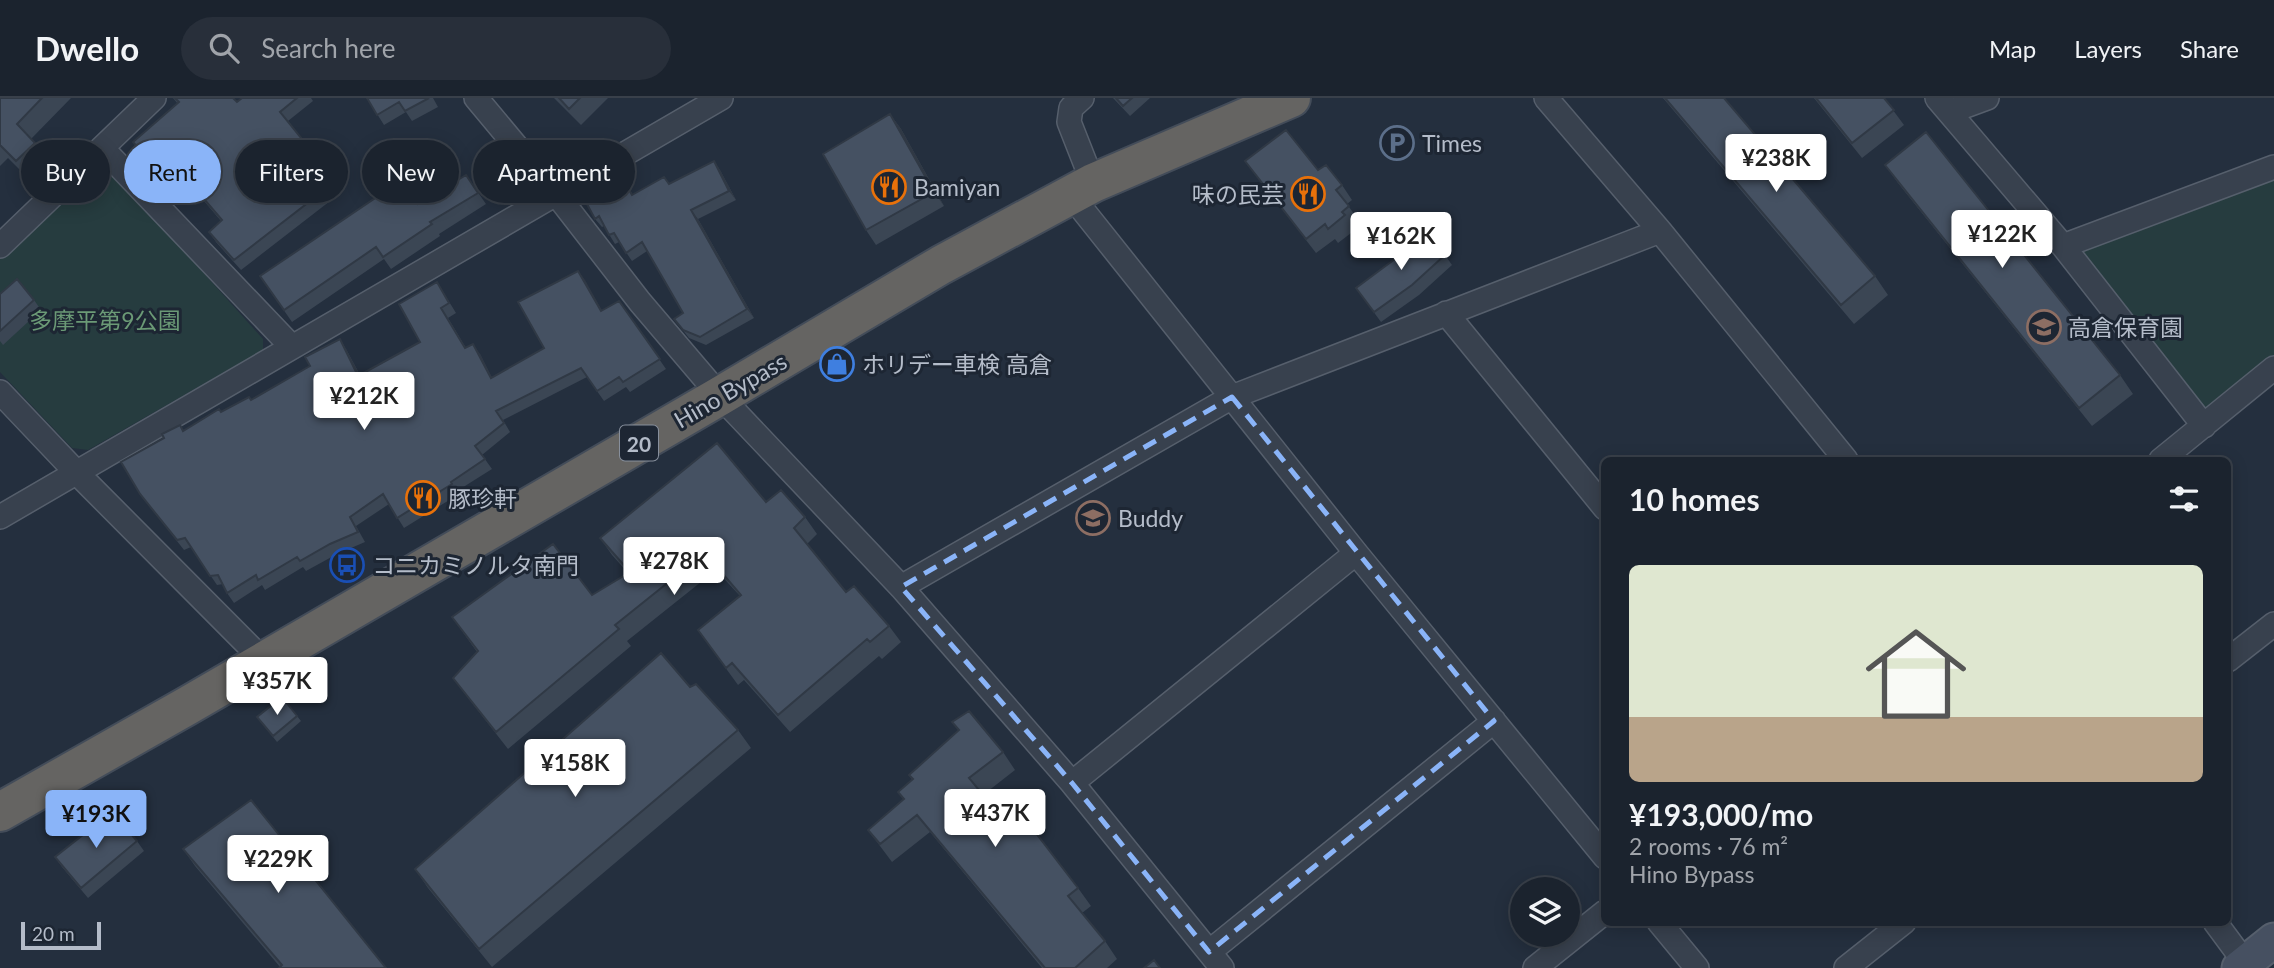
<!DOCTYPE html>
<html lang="en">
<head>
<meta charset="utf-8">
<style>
  body { margin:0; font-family:Lato,"Noto Sans JP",sans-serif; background:#282f3a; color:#f1f3f6; height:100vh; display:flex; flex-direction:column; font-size:26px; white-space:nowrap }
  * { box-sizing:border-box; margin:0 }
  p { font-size:23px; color:#a0a4aa }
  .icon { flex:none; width:38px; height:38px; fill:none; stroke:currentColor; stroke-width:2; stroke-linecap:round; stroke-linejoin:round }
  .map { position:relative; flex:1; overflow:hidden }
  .side { position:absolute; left:1601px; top:359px; width:630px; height:469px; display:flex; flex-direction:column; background:#1b232e; border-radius:10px; box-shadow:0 4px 18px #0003,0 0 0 2px #39404a }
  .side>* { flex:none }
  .top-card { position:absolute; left:21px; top:42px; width:665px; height:63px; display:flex; gap:14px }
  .controls { position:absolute; left:1510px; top:779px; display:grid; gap:14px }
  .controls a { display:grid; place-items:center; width:70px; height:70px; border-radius:50%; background:#1b232e; box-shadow:0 4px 18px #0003,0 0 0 2px #39404a; font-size:35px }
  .scale { position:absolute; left:21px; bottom:18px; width:80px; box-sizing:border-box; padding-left:7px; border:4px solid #b4bcc9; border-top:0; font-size:19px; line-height:24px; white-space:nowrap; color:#b4bcc9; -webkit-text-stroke:5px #1d2633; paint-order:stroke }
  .price { position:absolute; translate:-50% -60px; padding:0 16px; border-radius:7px; background:#fff; color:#222; font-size:23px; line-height:46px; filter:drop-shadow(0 2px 4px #0008) }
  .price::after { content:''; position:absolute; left:50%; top:42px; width:21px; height:16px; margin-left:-10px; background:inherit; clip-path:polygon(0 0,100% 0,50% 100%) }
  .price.on { background:#8ab4f8; color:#111 }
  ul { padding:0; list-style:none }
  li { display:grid; align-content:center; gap:14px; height:371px; padding:0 28px }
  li+li { border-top:2px solid #39404a }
  li span { display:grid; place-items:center; height:217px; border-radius:10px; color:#555 }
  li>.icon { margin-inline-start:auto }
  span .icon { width:126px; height:126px; fill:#fffc; stroke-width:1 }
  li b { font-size:30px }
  h2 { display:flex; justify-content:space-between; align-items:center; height:84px; padding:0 28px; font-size:30px }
  .pill { padding:0 24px; border-radius:32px; background:#1b232e; box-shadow:0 4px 18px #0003,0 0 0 2px #39404a; font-size:24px; line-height:63px }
  .pill.on { background:#8ab4f8; color:#111 }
  header { display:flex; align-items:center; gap:42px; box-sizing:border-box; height:98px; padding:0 35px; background:#1b232e; border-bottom:2px solid #39404a }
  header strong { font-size:33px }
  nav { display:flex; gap:38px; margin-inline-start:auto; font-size:24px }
  .search { width:490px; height:63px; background:#282f3a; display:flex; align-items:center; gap:18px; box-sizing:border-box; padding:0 24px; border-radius:38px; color:#a0a4aa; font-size:26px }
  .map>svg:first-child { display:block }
  .green { fill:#263c3f }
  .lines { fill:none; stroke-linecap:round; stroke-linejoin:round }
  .minor-casing { stroke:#565f6c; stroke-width:26 }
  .secondary-casing { stroke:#565f6c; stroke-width:37 }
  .trunk-casing { stroke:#434c59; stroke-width:42 }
  .minor { stroke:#38414e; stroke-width:23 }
  .secondary { stroke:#465061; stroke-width:33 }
  .trunk { stroke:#656462; stroke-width:38 }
  .wall { fill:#3b4654 }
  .shaded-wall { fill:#303945 }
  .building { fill:#455162; stroke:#303945; stroke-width:2 }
  .marked { fill:none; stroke:#8ab4f8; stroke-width:5; stroke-dasharray:14 9; stroke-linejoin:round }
  .labels { text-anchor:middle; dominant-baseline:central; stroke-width:6; stroke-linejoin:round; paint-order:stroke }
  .shield { fill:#1d2633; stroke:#878f9c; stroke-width:2 }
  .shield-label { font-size:21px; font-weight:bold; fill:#b4bcc9 }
  .poi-label { font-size:23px; fill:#b4bcc9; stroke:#1d2633; text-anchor:start }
  .park-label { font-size:23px; fill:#6b9a76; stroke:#1d2633 }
  .street-label { font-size:23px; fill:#b4bcc9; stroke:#1d2633 }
</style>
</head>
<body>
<header>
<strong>Dwello</strong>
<div class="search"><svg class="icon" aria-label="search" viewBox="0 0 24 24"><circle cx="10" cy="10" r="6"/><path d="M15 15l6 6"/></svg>Search here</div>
<nav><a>Map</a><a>Layers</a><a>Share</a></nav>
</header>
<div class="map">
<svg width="2274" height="870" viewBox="0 0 2274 870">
  <rect width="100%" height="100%" fill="#242f3e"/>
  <!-- green -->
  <path class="green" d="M 2274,69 L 2274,270 L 2204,328 L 2063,148 Z
    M 112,73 L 263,241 L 263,252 L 88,352 L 72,350 L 0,274 L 0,161 L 91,74 Z"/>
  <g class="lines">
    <!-- minor casing -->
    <g class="minor-casing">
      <path id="minor" d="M 476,0 L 557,97 L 640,204 L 720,298 L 901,489 L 1072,685 L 1222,870
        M 1082,0 L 1071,10 L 1069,24 L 1093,85
        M 1546,0 L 1660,133 L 1846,362
        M 1937,0 L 2063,148 L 2204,328
        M 1949,14 L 1987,0
        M 102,50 L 292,249
        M 1070,96 L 1356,455 L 1605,759
        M 0,148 L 154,0
        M 2063,148 L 2274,69
        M 1446,215 L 1605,410
        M 0,294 L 77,375 L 263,562
        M 2161,362 L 2274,270
        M 0,419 L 721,0
        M 901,489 L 1232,299 L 1660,133
        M 2228,562 L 2274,526
        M 1072,685 L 1356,455
        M 1659,824 L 1697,870
        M 2215,824 L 2249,870
        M 1209,854 L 1494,623
        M 1535,870 L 1605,814
        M 1846,870 L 1904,824"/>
    </g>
    <!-- secondary casing -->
    <g class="secondary-casing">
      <path id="secondary" d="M 2239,870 L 2274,842"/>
    </g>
    <!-- trunk casing -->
    <g class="trunk-casing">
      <path id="trunk" d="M 0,714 L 187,608 L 720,298 L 941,167 L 1093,85 L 1291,0"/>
    </g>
    <!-- minor -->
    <use href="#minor" class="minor"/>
    <!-- secondary -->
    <use href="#secondary" class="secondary"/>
    <!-- trunk -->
    <use href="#trunk" class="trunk"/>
  </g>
  <!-- wall -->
  <path class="wall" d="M 0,0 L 71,0 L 31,41 L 47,62 L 29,81 L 8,60 L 0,68 Z
    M 173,0 L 233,0 L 237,4 L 242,0 L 311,0 L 313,3 L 288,23 L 343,93 L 241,172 L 216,144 L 209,134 L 221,123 L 169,62 L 156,73 L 133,44 L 178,6 Z
    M 367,0 L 433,0 L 438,9 L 412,23 L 406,14 L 384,27 Z
    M 554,0 L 608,0 L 581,27 Z
    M 1113,0 L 1150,0 L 1130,18 Z
    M 1663,0 L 1724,0 L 1875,178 L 1888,197 L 1854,226 Z
    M 1814,0 L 1884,0 L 1904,27 L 1862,60 Z
    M 890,16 L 901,31 L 944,108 L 876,147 L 866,132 Z
    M 714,63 L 720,72 L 736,102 L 698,121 L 754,220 L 706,247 L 689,240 L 674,221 L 683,215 L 647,153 L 632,163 L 619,144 L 615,146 L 604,128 L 602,129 L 595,121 L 622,79 L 633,97 L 670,86 Z
    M 1245,63 L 1318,72 L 1342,87 L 1352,102 L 1347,106 L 1359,123 L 1353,128 L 1355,132 L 1338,145 L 1335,141 L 1316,155 Z
    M 1885,67 L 2120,277 L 2133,296 L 2092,328 L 1898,85 Z
    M 466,77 L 486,106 L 439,136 L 440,138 L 391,171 L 384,161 L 292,224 L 260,178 L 418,106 Z
    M 1445,157 L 1452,167 L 1419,197 L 1381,224 L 1356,190 L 1395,162 Z
    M 578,173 L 602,213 L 619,203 L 666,271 L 630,294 L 626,289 L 604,303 L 587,279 L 503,322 L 510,334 L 482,357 L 492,371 L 457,393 L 459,396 L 404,430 L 389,406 L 356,428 L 365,444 L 337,456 L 306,473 L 303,469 L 265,492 L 262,487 L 234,505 L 227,495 L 223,486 L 217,487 L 191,449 L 184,452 L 140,396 L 184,333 L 251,302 L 310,268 L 340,241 L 346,251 L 360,277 L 420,244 L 437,184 L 456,215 L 448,220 L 466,250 L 480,256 L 492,280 L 544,250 Z
    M 0,196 L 34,202 L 41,212 L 3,247 L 0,243 Z
    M 766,404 L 805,419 L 817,436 L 807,446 L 846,494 L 889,528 L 901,544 L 882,561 L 879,558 L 790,634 L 744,582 L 738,587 L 698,532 L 740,498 L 716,472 L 627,543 L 631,548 L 508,651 L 465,596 L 453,580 L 477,554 L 452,519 L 592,497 L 628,475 L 612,457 L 600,440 Z
    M 690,589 L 738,632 L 751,650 L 492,869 L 428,790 L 415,771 Z
    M 297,618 L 301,623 L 277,644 L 257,619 Z
    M 1003,654 L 1015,672 L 983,697 L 1002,720 L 1078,790 L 1091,808 L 1082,815 L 1105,843 L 1117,861 L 1107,870 L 1042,870 L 930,734 L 892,764 L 868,732 L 904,702 L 898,694 L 912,682 L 909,677 Z
    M 137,743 L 144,753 L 88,800 L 62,769 L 55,759 Z
    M 183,751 L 386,870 L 280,869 L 195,768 Z
    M 1966,824 L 1978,824 L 1970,830 Z"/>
  <!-- shaded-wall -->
  <path class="shaded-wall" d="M 890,16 L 901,31 L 944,108 L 934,94 Z
    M 714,63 L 720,72 L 736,102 L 729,93 Z
    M 691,112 L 698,121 L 754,220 L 747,211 Z
    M 578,173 L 585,182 L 608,223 L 601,213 Z
    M 340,241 L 346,251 L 365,287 L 358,278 Z
    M 473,246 L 480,256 L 497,290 L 491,280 Z"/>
  <!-- building -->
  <path class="building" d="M 0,0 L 42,0 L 17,26 L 35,45 L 16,63 L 0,47 Z
    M 175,0 L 233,0 L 237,4 L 242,0 L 297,0 L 280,14 L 336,83 L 234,162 L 209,134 L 222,122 L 162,52 L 149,63 L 133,44 L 179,4 Z
    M 367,0 L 429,0 L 405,13 L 399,4 L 377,17 Z
    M 559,0 L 580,0 L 569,11 Z
    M 1116,0 L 1132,0 L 1123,8 Z
    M 1665,0 L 1724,0 L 1875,178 L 1841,207 Z
    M 1816,0 L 1884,0 L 1894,12 L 1852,45 Z
    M 890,16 L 934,94 L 866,132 L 823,56 Z
    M 1286,32 L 1318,72 L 1326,67 L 1342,87 L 1336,92 L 1349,108 L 1342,114 L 1345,117 L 1328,131 L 1325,126 L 1306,141 L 1245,63 Z
    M 1926,34 L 2120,277 L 2079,310 L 1885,67 Z
    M 714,63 L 729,93 L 691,112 L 747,211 L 700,239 L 683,232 L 674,221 L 683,215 L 642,144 L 626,155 L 614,135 L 609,137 L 599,118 L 595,121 L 580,93 L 616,70 L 632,97 L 664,79 L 669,86 Z
    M 466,77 L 478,95 L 430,124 L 432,126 L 383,159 L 376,149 L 284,212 L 260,178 L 402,82 L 418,106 Z
    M 1423,133 L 1445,157 L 1412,187 L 1374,214 L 1356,190 L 1395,161 L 1393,159 Z
    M 578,173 L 601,213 L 619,203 L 660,261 L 623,284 L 619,279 L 597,293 L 581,270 L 496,313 L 504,325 L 475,348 L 485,361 L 451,384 L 452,386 L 397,420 L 383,396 L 350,419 L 358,434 L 330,446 L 300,463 L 297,459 L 258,482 L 256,477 L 227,495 L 218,477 L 210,478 L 185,440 L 177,442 L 140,396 L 121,364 L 164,340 L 162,336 L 180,327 L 183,333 L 219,311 L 221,314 L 249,299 L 251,302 L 310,268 L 305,259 L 340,241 L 358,278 L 420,244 L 399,206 L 437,184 L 449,205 L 441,210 L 465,250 L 473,246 L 491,280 L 544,250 L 518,204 Z
    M 17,181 L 34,202 L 0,233 L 0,196 Z
    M 717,345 L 766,404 L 781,392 L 805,419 L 794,430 L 846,494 L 854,488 L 889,528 L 870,544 L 867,541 L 778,617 L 732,565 L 726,570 L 698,532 L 741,497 L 705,455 L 615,527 L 619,531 L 496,634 L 453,580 L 478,553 L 452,519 L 553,446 L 592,497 L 630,474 L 600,440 Z
    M 661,555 L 690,589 L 696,586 L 738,632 L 479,851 L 415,771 Z
    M 282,599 L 297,618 L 273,638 L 257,619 Z
    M 969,613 L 1003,654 L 969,680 L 1002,720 L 1016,709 L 1078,790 L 1068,798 L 1105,843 L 1075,870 L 1045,870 L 917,717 L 880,746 L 868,732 L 904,701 L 898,694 L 913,681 L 909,677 L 959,632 L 952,624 Z
    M 251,702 L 386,870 L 279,870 L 282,867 L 183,751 Z
    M 112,714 L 137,743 L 81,790 L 55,759 Z
    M 1154,862 L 1160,870 L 1144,870 Z"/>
  <!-- marked area -->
  <path class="marked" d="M 1232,299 L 1494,623 L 1209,854 L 1072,685 L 901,489 Z"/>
  <!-- icons -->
  <defs>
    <g id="parking-ring" transform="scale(1.75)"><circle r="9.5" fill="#1d2633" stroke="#5c6f8a" stroke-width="1.5"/><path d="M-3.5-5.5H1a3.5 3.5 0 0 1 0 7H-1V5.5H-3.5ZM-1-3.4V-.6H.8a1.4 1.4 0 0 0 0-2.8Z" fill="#5c6f8a"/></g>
    <g id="restaurant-ring" transform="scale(1.75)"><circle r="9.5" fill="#1d2633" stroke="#e8710a" stroke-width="1.5"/><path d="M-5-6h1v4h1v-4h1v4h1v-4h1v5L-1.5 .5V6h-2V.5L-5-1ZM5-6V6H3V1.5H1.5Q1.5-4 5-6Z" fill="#e8710a"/></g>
    <g id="school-ring" transform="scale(1.75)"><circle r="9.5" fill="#1d2633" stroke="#8d6e63" stroke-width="1.5"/><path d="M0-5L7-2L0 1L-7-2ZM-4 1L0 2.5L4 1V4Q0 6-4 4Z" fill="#8d6e63"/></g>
    <g id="shop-ring" transform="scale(1.75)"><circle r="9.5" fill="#1d2633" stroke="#3f7fe0" stroke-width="1.5"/><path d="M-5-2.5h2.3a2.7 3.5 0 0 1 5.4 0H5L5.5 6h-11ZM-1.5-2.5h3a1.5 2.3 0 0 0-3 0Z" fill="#3f7fe0"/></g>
    <g id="bus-ring" transform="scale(1.75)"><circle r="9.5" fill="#1d2633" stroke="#1a4fb4" stroke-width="1.5"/><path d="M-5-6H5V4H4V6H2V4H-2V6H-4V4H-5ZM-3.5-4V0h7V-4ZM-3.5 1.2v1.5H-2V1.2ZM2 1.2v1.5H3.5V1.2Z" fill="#1a4fb4"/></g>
  </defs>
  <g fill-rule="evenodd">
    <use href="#parking-ring" x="1397" y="45"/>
    <use href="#restaurant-ring" x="889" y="89"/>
    <use href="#restaurant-ring" x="1308" y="96"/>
    <use href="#school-ring" x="2044" y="229"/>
    <use href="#shop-ring" x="837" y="266"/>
    <use href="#restaurant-ring" x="423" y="400"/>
    <use href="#school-ring" x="1093" y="420"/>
    <use href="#bus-ring" x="347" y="467"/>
  </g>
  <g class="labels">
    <!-- shield labels -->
    <rect class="shield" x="620" y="327.5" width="38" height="35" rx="5"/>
    <g class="shield-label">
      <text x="639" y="345">20</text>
    </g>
    <!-- poi labels -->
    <g class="poi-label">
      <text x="1422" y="45">Times</text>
      <text x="914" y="89">Bamiyan</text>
      <text x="1284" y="96" text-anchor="end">味の民芸</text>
      <text x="2068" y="229">高倉保育園</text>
      <text x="862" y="266">ホリデー車検 高倉</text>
      <text x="448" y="400">豚珍軒</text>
      <text x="1118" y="420">Buddy</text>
      <text x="372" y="467">コニカミノルタ南門</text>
    </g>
    <!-- park labels -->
    <g class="park-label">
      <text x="105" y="222">多摩平第9公園</text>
    </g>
    <!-- street labels -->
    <g class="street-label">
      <text transform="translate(730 292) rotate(-30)">Hino Bypass</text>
    </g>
  </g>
</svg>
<div class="controls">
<a><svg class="icon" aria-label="layers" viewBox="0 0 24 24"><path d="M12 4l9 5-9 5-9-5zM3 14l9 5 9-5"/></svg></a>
</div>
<div class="scale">20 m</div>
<b class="price" style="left:1776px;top:96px">¥238K</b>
<b class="price" style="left:2002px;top:172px">¥122K</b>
<b class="price" style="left:1401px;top:174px">¥162K</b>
<b class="price" style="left:364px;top:334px">¥212K</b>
<b class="price" style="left:674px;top:499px">¥278K</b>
<b class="price" style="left:277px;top:619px">¥357K</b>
<b class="price" style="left:575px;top:701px">¥158K</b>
<b class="price" style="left:995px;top:751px">¥437K</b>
<b class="price on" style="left:96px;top:752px">¥193K</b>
<b class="price" style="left:278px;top:797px">¥229K</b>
<div class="top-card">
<a class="pill">Buy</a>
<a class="pill on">Rent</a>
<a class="pill">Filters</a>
<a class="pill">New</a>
<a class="pill">Apartment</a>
</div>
<section class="side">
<h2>10 homes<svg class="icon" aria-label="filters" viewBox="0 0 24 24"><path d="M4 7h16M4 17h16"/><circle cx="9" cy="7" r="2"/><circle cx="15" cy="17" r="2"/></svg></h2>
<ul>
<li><span style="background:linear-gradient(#dfe7d0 70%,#b9a48a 0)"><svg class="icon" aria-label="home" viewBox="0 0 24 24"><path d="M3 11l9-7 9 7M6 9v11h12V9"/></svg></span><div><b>¥193,000/mo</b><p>2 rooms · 76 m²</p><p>Hino Bypass</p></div></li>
</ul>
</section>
</div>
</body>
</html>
